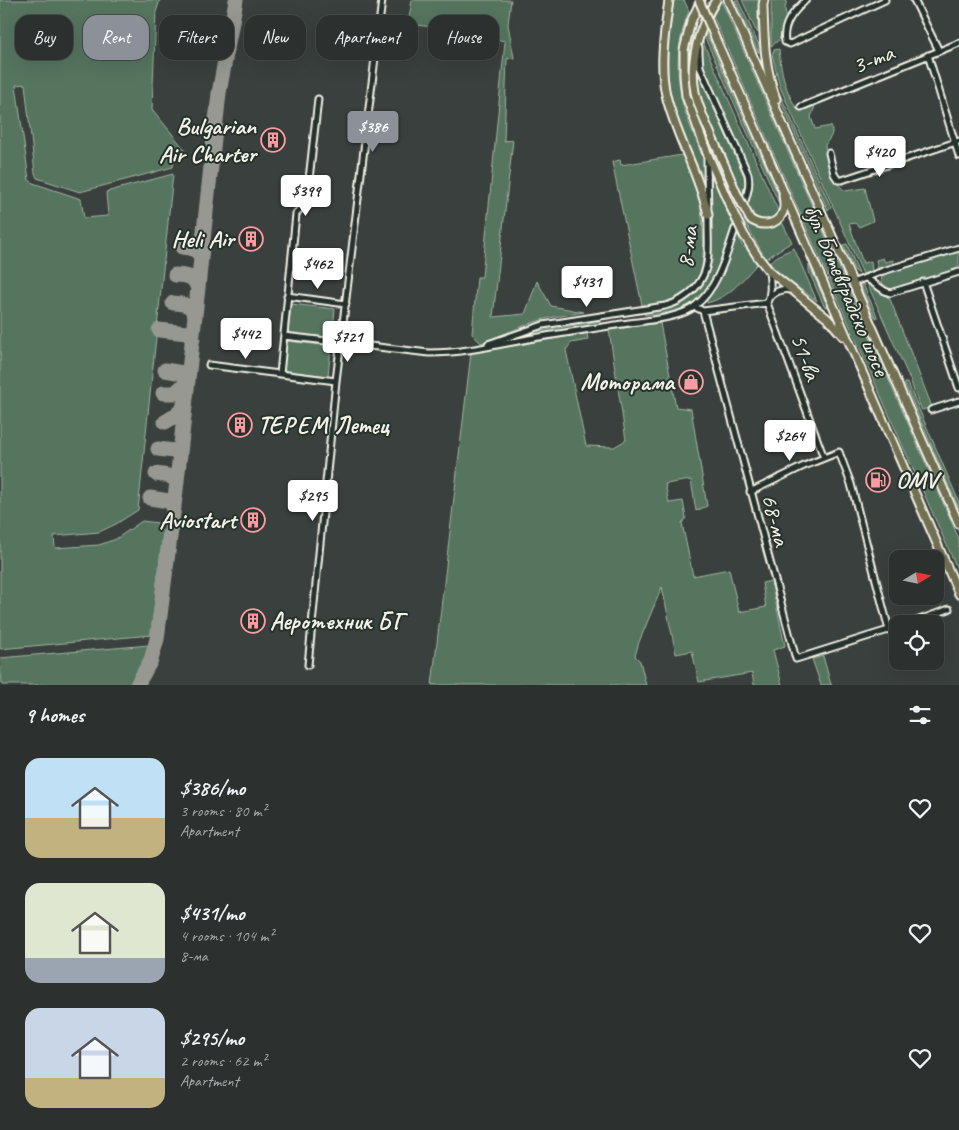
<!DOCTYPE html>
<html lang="en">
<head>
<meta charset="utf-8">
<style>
  body { margin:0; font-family:Caveat,sans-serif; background:#343836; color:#f1f3f6; height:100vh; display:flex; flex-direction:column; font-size:19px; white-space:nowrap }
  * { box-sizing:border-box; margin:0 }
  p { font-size:16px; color:#a6a9aa }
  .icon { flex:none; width:28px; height:28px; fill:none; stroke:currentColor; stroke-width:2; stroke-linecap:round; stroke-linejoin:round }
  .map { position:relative; height:685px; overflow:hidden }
  .side { display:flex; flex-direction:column; background:#2c302e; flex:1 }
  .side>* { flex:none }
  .guide { position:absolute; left:15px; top:15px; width:500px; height:45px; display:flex; gap:10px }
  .needle { width:32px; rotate:80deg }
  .controls { position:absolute; left:889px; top:550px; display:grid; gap:10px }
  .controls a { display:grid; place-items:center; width:55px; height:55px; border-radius:10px; background:#2c302e; box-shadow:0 5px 20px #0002,0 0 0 1px #484b4a; font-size:25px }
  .price { position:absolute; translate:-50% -42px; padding:0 11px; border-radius:5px; background:#fff; color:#222; font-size:16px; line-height:32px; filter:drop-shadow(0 1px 2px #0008) }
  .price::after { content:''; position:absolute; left:50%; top:30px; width:15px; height:11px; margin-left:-8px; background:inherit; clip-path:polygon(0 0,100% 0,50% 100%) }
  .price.on { background:#8c9099; color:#fff }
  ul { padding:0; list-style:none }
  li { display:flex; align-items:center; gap:15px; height:125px; padding:0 25px }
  li span { display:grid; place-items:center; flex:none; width:140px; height:100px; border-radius:15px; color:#555 }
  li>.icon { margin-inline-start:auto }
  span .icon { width:60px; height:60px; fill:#fffc; stroke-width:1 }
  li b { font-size:21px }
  h2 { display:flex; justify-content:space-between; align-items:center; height:60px; padding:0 25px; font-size:21px }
  .pill { padding:0 18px; border-radius:15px; background:#2c302e; box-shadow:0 5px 20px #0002,0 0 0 1px #484b4a; font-size:18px; line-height:45px }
  .pill.on { background:#8c9099; color:#fff }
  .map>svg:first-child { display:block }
  .green { fill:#55755e; stroke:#a4b3a3 }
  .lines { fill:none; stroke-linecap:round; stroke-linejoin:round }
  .taxiway { stroke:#979892; stroke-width:15 }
  .minor-tunnel { stroke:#565b57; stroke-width:5; stroke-dasharray:5 2.5; stroke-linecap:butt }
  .minor-casing { stroke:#f4f1e8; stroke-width:9 }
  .major-casing { stroke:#f4f1e8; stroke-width:11 }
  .minor { stroke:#26332d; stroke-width:5 }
  .major { stroke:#716f52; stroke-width:7 }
  .major-bridge-casing { stroke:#f4f1e8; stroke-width:11; stroke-linecap:butt }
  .major-bridge { stroke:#716f52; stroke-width:7 }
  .labels { text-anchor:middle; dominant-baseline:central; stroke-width:4; stroke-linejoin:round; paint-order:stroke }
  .street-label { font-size:24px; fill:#f4f1e8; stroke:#26332d }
  .poi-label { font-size:24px; font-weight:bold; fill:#f4f1e8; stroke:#26332d; text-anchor:end }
</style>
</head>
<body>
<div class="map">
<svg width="959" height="685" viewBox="0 0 959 685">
  <rect width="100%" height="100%" fill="#3a403d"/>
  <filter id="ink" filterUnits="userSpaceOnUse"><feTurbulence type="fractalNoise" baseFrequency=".02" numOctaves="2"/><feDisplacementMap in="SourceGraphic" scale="10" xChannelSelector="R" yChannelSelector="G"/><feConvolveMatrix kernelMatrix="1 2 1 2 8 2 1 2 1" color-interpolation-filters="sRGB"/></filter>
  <g filter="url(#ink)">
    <!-- green -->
    <path class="green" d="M 0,0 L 160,0 L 156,12 L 152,109 L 185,150 L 175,149 L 173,167 L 80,192 L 37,178 L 35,173 L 25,84 L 16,85 L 29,180 L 33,183 L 81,199 L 84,218 L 108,216 L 106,192 L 173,174 L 138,510 L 116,524 L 99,532 L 54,536 L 55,548 L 99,545 L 116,539 L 142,521 L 158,523 L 163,532 L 151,635 L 0,649 Z
      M 412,0 L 511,0 L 508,24 L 514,58 L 507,59 L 504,141 L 513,140 L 493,317 L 525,314 L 537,281 L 551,306 L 584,312 L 549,318 L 534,322 L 481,343 L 472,334 L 477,277 L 482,277 L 505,41 L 448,29 L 408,24 Z
      M 674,0 L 684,0 L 689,11 C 676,45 675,73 684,109 C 689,126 698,142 703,159 C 705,166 705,175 705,182 C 692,153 672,116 669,84 C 666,56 670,28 674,0 Z
      M 721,0 L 959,539 L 959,573 L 713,16 Z
      M 735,0 L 738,0 L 759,45 L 759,53 L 758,52 Z
      M 742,0 L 759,0 L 758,13 L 758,33 L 755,29 Z
      M 771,0 L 787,0 L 785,8 L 786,19 L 779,40 L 771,46 Z
      M 695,24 L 697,27 L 691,57 L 691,77 L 712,145 L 740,207 L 738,209 C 726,182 713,156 703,128 C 696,112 690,94 689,77 C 687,59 690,41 695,24 Z
      M 706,33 L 781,201 L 781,208 L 705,38 Z
      M 703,42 L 779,213 C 772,220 760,225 752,216 C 750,213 748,208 747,204 L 751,188 L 750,174 L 704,67 L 701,51 Z
      M 779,49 C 780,68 786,95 798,110 L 803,109 L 815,103 L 815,106 L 811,117 L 815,129 L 831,126 C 834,135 830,137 825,145 C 827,164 830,178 845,191 L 865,188 L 873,221 L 859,227 L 855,223 L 849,224 L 863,263 L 871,261 L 872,271 L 863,274 L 780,87 L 772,54 L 774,50 Z
      M 698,73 L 744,176 L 745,185 L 743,196 L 707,115 L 699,90 Z
      M 779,92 L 831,207 L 828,210 L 781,102 Z
      M 682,155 C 688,167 695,180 698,194 C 703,211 706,258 700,274 C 696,284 685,295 676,299 C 665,305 654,305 642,305 L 612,162 L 620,160 L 621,165 Z
      M 712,176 L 733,225 C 722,255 715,295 683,308 C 671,313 657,314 645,315 L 643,313 C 681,309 703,299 712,260 L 711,192 Z
      M 745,218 C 756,230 769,232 781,220 L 792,242 L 779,250 L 766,259 L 752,235 L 744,220 Z
      M 737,234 L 743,247 L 745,247 L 757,264 C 742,280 729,298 707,303 L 707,300 L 716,287 Z
      M 847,244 L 859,274 L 854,270 L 843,245 Z
      M 794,248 L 817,301 L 781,275 L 769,262 L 781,254 Z
      M 959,248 L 959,272 L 890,293 C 882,287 880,280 883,271 Z
      M 883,258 L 885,262 L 893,260 L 893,265 L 878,269 L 876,260 Z
      M 809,265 L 828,307 L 824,306 L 809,272 Z
      M 862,282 L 877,316 L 877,318 L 875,317 L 861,287 L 861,284 Z
      M 867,283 L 890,299 L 932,407 L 922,410 L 915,394 L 911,382 Z
      M 291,304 L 335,309 L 332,338 L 288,333 Z
      M 600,321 L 600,324 L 529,336 L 528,333 Z
      M 660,323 L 676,407 L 691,409 L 707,506 L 696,511 L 691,480 L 665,484 L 669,503 L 683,501 L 686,518 L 682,523 L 693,576 L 729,569 L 739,612 L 766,607 L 762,583 L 771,581 L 785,646 L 773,650 L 782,685 L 754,685 L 752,673 L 699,682 L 692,651 L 676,654 L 662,587 L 639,642 L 635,656 L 640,661 L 646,685 L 432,685 L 471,353 L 587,333 L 588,340 L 571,343 L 566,350 L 586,446 L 614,447 L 626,440 L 609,330 Z
      M 287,341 L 331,346 L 328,376 L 284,371 Z
      M 904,383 L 907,383 L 909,386 L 959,502 L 959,509 Z
      M 149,645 C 146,659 138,673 129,685 L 2,685 L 0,658 Z
      M 823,656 L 831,685 L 832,685 L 821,685 L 812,659 Z"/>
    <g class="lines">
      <!-- taxiway -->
      <path class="taxiway" d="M 201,258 L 219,93 L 236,0
        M 175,275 C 187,276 193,275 198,288
        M 173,303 C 185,304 191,304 195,316
        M 159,330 L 187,333 L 193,339
        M 163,393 L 175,393 L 188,381 L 183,373 L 165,370
        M 165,422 L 175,416 L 185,406 L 184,403
        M 158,449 L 174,451 L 180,456
        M 156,474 C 164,475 172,475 177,482
        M 150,498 L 169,501 L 174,508
        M 137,685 L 151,660 L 157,639 L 176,490 L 198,288 L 201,258 C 198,249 191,248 182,247"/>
      <!-- minor-tunnel -->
      <path class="minor-tunnel" d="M 738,222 L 744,204"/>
      <!-- minor casing -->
      <g class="minor-casing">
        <path id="minor" d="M 806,0 C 794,11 782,24 785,42 L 790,44 L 885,0
          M 914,0 L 939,51
          M 699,48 L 699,54 L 700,67 L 748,174 C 750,184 748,191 745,201
          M 928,55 L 959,156
          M 801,107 L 959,43
          M 829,153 L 834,174 L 838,180 L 842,180 L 959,141
          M 769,271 C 770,282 772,292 767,303 L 824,458
          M 866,278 L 885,291 L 890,293 L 959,272
          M 923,282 L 959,388
          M 852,283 L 883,271 L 959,248
          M 287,296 L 346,304
          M 770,297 C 776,291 783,288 791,290
          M 695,307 L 703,311 L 796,659 L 898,627
          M 703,311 L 767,303
          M 284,336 L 429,353 C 469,353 507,342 546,336 C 571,332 597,328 622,324 C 641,321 680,319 695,306 C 718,288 726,256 735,229
          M 488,344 L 543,325 L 665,306 C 681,302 696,291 703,276 C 710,262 708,242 708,226 C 708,203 707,180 707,157
          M 209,365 L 336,381
          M 280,374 L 296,214 C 300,208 305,204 307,197 L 318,99
          M 931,410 L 959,401
          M 750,492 L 804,466 L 839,452 L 851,484 L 889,630
          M 908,624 L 949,609
          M 308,665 L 336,381 L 382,0"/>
      </g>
      <!-- major casing -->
      <g class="major-casing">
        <path id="major" d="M 669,0 C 665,31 659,64 666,95 C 676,137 699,173 708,215
          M 701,0 L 691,22 L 684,50 L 684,76 L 686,96 L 707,153 L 730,206
          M 716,0 C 699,27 689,61 695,92 C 698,107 705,121 711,135 C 720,154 728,173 736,192
          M 728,0 L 959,524
          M 764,0 L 763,5 C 764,40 764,65 776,99
          M 716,40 C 799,224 878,410 959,594
          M 750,219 C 761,227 777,226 783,212 C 785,207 784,201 783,195
          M 744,235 L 758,257 L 769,271 L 828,319 L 843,336"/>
      </g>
      <!-- minor -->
      <use href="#minor" class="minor"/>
      <!-- major -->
      <use href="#major" class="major"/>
      <!-- major-bridge casing -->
      <g class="major-bridge-casing">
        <path id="major-bridge" d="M 699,0 L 716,40
          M 736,192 L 750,219
          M 730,206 L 744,235"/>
      </g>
      <!-- major-bridge -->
      <use href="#major-bridge" class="major-bridge"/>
    </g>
  </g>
  <!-- icons -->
  <defs>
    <g id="building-ring" transform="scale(1.25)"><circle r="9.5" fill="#26332d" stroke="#ff9aa2" stroke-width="1.5"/><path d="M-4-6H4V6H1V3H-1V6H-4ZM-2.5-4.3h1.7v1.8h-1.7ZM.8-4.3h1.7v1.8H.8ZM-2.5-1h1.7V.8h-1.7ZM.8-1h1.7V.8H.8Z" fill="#ff9aa2"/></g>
    <g id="shop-ring" transform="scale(1.25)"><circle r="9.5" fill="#26332d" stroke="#ff9aa2" stroke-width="1.5"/><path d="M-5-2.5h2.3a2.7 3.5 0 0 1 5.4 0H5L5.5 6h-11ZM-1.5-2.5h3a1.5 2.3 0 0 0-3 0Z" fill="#ff9aa2"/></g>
    <g id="fuel-ring" transform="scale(1.25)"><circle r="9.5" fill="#26332d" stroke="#ff9aa2" stroke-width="1.5"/><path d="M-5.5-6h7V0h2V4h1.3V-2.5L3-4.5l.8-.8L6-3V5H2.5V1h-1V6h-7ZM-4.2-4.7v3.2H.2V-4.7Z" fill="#ff9aa2"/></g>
  </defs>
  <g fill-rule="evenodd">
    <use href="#building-ring" x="273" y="140"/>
    <use href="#building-ring" x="251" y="239"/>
    <use href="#shop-ring" x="691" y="382"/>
    <use href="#building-ring" x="240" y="425"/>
    <use href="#fuel-ring" x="878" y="480"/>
    <use href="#building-ring" x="253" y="520"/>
    <use href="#building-ring" x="253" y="621"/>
  </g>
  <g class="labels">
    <!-- street labels -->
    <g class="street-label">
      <text transform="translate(873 59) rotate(-22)">3-та</text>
      <text transform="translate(687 247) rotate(-83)">8-ма</text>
      <text transform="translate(847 290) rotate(67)">бул. Ботевградско шосе</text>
      <text transform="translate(806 357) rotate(70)">51-ва</text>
      <text transform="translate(776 520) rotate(75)">68-ма</text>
    </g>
    <!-- poi labels -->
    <g class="poi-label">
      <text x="256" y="126">Bulgarian<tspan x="256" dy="28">Air Charter</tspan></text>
      <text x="234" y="239">Heli Air</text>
      <text x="674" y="382">Моторама</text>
      <text x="258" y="425" text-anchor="start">ТЕРЕМ Летец</text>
      <text x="896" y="480" text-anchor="start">OMV</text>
      <text x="236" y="520">Aviostart</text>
      <text x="270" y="621" text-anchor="start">Аеротехник БГ</text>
    </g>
  </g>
</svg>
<div class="controls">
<a><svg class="needle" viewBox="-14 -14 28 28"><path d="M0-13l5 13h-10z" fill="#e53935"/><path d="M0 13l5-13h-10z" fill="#a6a9aa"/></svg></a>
<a><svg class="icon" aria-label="locate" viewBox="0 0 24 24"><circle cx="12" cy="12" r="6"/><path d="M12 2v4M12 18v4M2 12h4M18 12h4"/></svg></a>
</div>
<b class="price on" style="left:373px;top:153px">$386</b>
<b class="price" style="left:880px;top:178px">$420</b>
<b class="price" style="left:306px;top:217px">$399</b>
<b class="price" style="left:318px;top:290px">$462</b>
<b class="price" style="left:587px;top:308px">$431</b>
<b class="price" style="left:246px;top:360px">$442</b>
<b class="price" style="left:348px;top:363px">$721</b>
<b class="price" style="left:790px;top:462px">$264</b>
<b class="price" style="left:313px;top:522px">$295</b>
<div class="guide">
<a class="pill">Buy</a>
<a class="pill on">Rent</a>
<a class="pill">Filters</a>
<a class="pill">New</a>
<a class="pill">Apartment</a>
<a class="pill">House</a>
</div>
</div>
<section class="side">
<h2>9 homes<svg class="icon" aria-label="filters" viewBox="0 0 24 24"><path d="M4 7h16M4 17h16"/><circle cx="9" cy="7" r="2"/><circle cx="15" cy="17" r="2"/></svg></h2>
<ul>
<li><span style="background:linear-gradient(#bfe0f5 60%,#c2b280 0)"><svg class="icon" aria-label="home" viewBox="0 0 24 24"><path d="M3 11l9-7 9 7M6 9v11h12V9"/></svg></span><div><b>$386/mo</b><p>3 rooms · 80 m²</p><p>Apartment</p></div><svg class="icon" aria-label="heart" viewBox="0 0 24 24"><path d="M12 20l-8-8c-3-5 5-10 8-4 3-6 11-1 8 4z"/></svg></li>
<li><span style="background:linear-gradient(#dfe7d0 75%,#9aa5b1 0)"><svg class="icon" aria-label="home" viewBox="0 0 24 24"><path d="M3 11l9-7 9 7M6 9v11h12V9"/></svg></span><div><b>$431/mo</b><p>4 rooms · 104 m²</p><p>8-ма</p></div><svg class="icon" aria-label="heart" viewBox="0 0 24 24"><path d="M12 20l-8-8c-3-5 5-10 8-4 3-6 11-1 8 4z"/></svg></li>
<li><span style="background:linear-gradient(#c9d6e8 70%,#c2b280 0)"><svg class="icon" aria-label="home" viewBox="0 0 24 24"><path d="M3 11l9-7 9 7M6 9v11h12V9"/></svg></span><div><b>$295/mo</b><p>2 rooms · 62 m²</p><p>Apartment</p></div><svg class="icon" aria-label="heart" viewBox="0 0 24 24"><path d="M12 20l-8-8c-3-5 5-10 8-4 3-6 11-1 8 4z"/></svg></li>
</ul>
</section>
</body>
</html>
